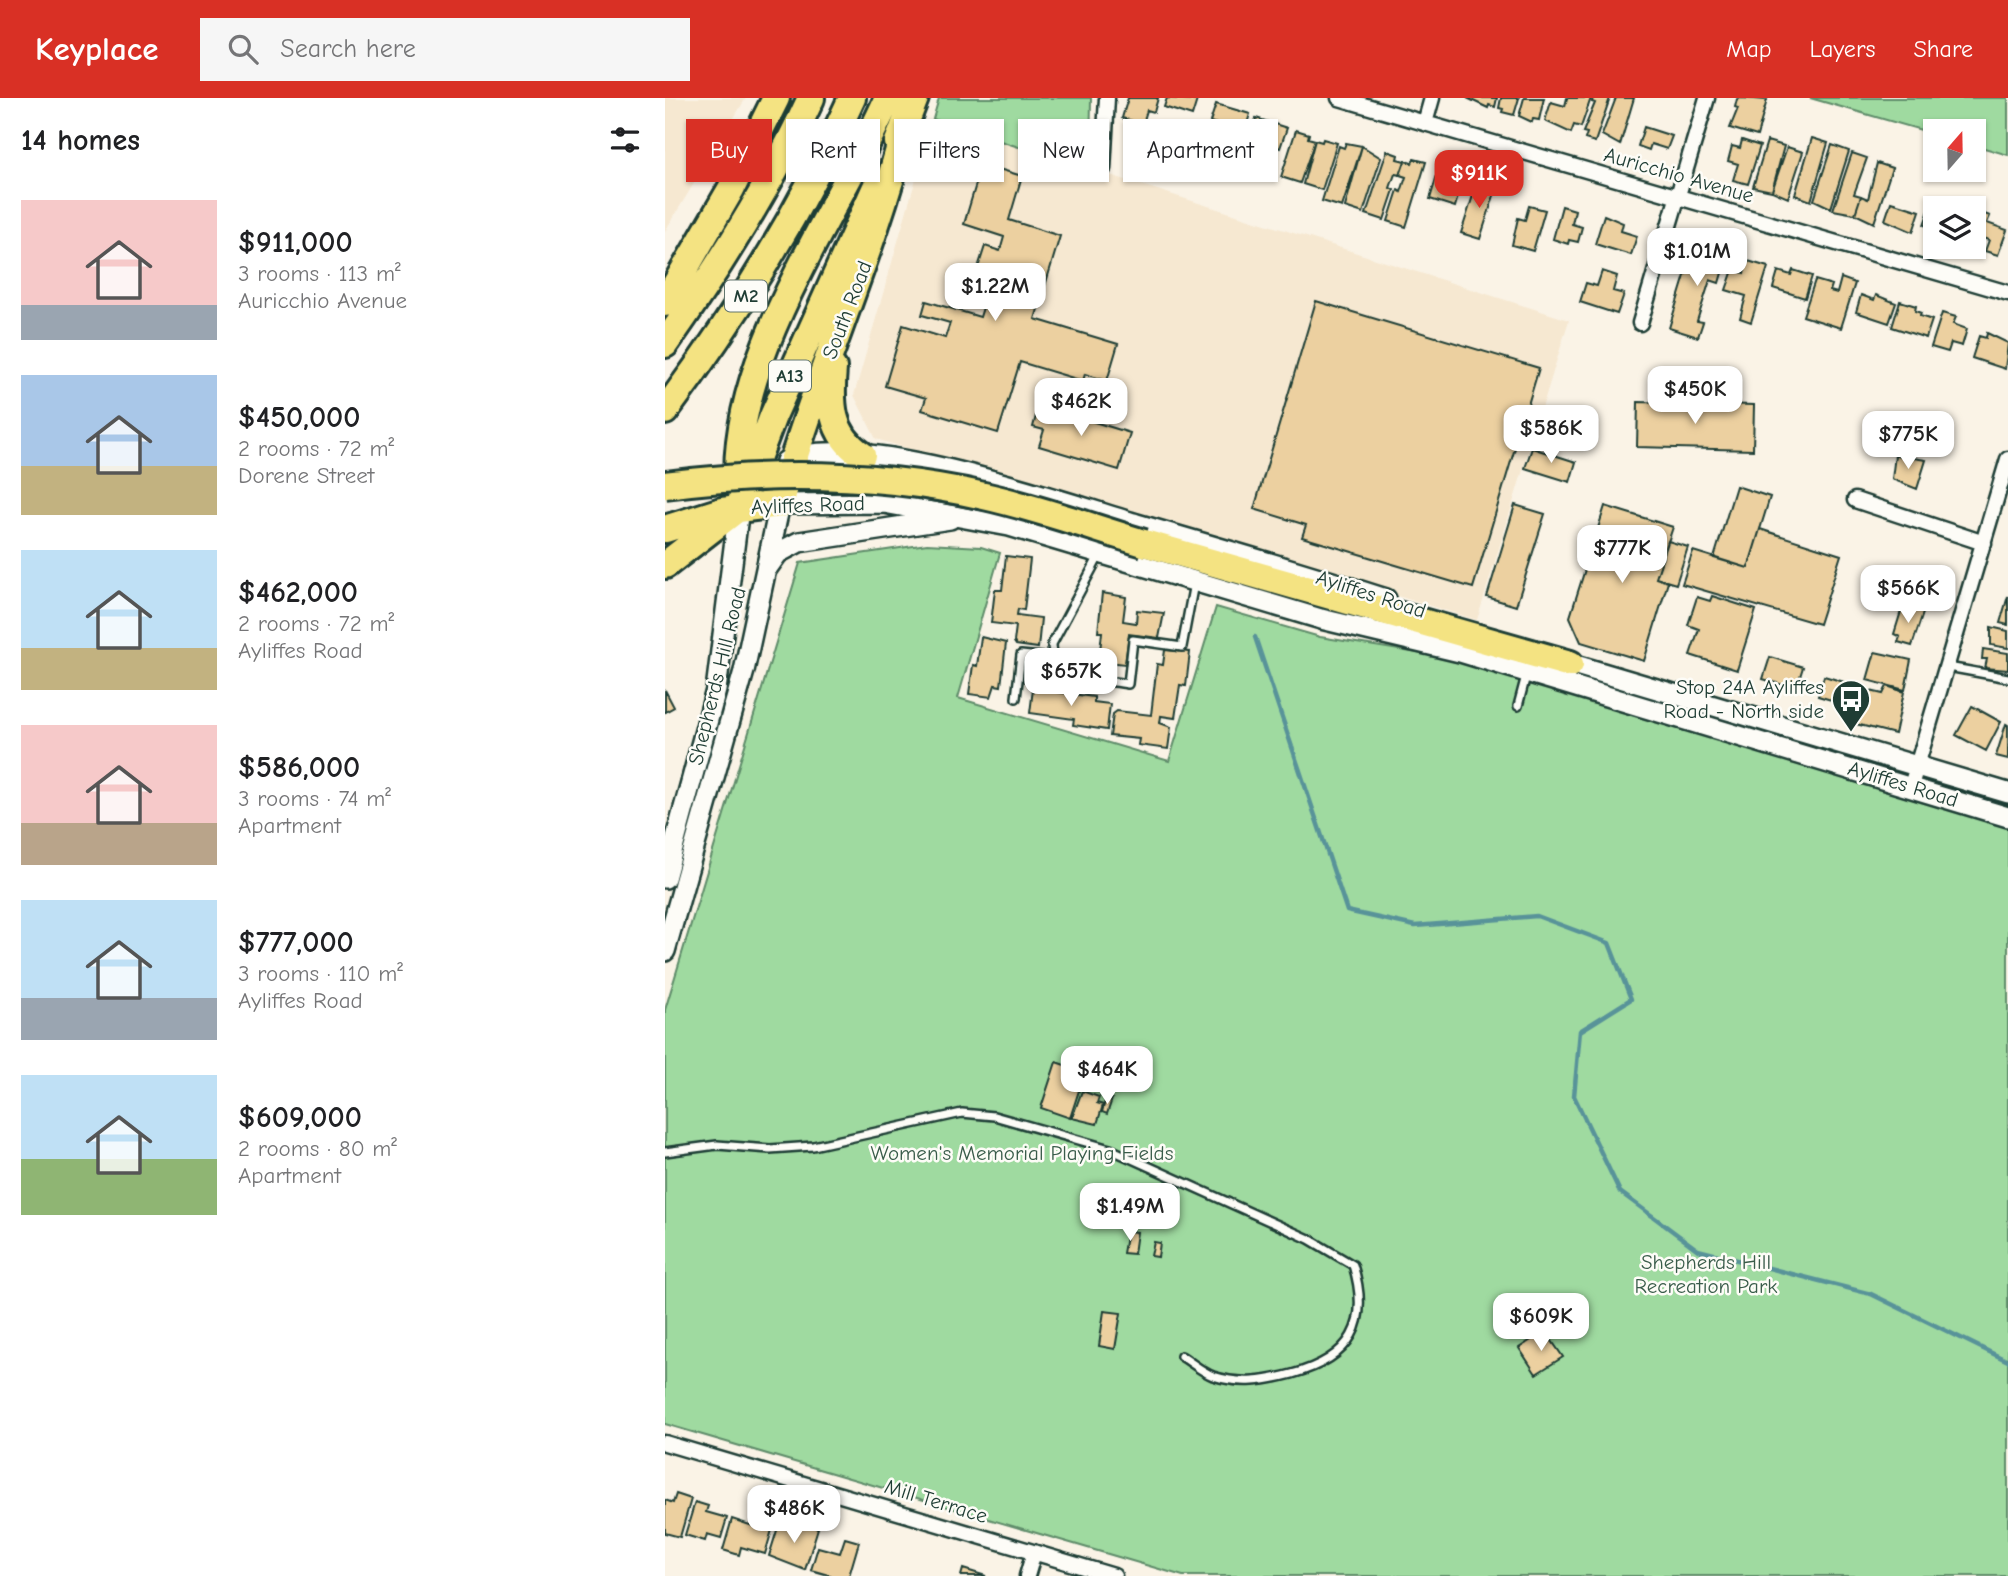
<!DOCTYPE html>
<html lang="en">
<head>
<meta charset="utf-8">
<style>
  body { margin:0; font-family:"Comic Neue",sans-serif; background:#f6f6f6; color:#202124; height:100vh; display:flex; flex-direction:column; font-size:26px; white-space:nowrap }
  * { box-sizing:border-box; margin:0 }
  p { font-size:23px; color:#757577 }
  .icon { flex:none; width:38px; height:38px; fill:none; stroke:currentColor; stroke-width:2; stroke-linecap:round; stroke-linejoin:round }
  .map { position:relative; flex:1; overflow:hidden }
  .details { display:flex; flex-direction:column; background:#fff; width:665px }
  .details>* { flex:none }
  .banner { position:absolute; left:21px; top:21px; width:665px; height:63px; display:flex; gap:14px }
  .needle { width:46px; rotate:20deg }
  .tools { position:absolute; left:1258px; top:21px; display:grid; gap:14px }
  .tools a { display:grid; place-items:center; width:63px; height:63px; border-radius:0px; background:#fff; box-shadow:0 2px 5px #0004; font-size:35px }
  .price { position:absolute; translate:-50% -60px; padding:0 16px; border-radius:14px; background:#fff; color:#222; font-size:23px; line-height:46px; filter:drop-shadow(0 2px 4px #0008) }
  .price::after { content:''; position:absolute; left:50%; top:42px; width:21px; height:16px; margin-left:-10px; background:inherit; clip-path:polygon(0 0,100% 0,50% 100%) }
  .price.selected { background:#d93025; color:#fff }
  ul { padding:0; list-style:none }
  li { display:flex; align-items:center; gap:21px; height:175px; padding:0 21px }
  li span { display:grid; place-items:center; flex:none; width:196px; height:140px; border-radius:0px; color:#555 }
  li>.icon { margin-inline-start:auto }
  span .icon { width:84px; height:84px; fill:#fffc; stroke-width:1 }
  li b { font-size:30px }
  h2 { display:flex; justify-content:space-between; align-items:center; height:84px; padding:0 21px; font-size:30px }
  .chip { padding:0 24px; border-radius:0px; background:#fff; box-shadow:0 2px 5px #0004; font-size:24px; line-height:63px }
  .chip.selected { background:#d93025; color:#fff }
  header { display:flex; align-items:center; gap:42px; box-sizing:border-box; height:98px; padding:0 35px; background:#d93025; color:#fff }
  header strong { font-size:33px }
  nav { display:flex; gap:38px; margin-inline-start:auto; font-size:24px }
  .search { width:490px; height:63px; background:#f6f6f6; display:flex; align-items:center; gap:18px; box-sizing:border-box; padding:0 24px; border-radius:0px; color:#757577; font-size:26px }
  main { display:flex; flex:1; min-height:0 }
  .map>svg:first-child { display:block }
  .built { fill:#f6e8d1 }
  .green { fill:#9fdaa0; stroke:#5f8c6a; stroke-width:2 }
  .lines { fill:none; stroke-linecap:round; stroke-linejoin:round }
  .stream { stroke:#599399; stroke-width:4.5 }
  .building { fill:#ecd0a0; stroke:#1f3d34; stroke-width:2 }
  .lane-casing { stroke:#1f3d34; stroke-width:12 }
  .street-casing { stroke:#1f3d34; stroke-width:19 }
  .secondary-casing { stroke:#1f3d34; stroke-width:24 }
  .highway-casing { stroke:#1f3d34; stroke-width:32 }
  .lane { stroke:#fdfcf7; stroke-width:7 }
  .street { stroke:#fdfcf7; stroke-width:14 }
  .secondary { stroke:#fdfcf7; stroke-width:19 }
  .highway { stroke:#f4e382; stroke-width:26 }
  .highway-bridge-casing { stroke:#1f3d34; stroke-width:32; stroke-linecap:butt }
  .highway-bridge { stroke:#f4e382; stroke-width:26 }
  .labels { text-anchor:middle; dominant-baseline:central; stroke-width:5; stroke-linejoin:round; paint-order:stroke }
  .shield { fill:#fdfcf7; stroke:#62766e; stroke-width:2 }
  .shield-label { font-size:19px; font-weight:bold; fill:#1f3d34 }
  .street-label { font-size:21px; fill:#1f3d34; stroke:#fdfcf7 }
  .poi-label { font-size:21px; fill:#1f3d34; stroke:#fdfcf7; text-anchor:end }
  .park-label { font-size:21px; fill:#395c4a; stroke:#fdfcf7 }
</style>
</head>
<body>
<header>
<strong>Keyplace</strong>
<div class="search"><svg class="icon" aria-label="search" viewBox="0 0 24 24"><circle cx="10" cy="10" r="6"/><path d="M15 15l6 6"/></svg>Search here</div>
<nav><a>Map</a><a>Layers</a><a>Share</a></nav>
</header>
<main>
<section class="details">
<h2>14 homes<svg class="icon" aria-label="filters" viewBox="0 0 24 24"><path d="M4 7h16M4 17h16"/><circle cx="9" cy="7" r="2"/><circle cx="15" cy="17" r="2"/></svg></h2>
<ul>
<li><span style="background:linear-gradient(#f6c9c9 75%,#9aa5b1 0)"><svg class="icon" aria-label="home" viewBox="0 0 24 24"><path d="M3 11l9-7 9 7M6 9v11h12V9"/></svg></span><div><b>$911,000</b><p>3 rooms · 113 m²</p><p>Auricchio Avenue</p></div></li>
<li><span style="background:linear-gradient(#a9c7e8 65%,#c2b280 0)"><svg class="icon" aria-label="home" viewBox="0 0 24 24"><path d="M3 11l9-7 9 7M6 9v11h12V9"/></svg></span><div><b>$450,000</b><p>2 rooms · 72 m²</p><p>Dorene Street</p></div></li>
<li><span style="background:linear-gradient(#bfe0f5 70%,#c2b280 0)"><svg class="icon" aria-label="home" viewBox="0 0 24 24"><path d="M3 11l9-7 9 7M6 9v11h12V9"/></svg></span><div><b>$462,000</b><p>2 rooms · 72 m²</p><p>Ayliffes Road</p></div></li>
<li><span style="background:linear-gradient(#f6c9c9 70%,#b9a48a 0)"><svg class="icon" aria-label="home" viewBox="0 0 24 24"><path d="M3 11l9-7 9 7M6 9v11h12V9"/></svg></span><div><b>$586,000</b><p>3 rooms · 74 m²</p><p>Apartment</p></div></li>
<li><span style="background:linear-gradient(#bfe0f5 70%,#9aa5b1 0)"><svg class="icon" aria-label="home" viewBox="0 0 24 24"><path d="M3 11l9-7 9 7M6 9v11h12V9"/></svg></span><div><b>$777,000</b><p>3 rooms · 110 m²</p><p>Ayliffes Road</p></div></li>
<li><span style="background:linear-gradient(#bfe0f5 60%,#8fb573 0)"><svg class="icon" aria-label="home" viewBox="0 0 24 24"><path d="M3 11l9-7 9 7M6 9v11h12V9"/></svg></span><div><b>$609,000</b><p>2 rooms · 80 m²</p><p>Apartment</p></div></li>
</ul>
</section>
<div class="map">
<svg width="1343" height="1478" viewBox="0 0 1343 1478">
  <rect width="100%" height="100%" fill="#faf3e6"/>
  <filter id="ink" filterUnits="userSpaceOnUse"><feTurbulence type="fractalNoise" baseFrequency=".0143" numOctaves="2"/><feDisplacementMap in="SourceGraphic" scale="14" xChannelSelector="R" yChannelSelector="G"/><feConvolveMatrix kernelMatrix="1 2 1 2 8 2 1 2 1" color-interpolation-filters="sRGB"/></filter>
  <g filter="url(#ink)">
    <!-- built -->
    <path class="built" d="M 0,0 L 81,0 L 0,133 Z
      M 268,21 L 904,222 L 812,522 L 211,341 L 189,297 Z"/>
    <!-- green -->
    <path class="green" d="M 274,0 L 426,0 L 425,58 L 430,74 L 268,21 Z
      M 1145,0 L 1343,0 L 1343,57 L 1309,47 L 1309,33 L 1270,33 L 1270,36 Z
      M 262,446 L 316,449 L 335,455 L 293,600 L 504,663 L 551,509 L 655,539 L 862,573 L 1343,719 L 1343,1478 L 518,1478 L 0,1326 L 0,912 L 135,465 Z"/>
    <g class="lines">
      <!-- stream -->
      <path class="stream" d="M 590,539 L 682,813 L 750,828 L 872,818 L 944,845 L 966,901 L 915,933 L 909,998 L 955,1094 L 1033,1152 L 1206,1196 L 1343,1263"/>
    </g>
    <!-- building -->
    <path class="building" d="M 463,0 L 493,0 L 489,14 L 482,12 L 478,26 L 457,20 Z
      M 502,0 L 532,2 L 527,18 L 499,9 Z
      M 802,0 L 832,0 L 830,9 L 824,7 L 823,10 Z
      M 836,0 L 854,0 L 849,17 L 837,14 L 838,11 L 834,10 Z
      M 859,0 L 879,0 L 874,22 L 868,21 L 867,24 L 854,18 Z
      M 902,0 L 926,0 L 916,29 L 909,27 L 906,35 L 880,23 L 886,4 L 900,8 Z
      M 928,0 L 945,0 L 930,44 L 920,41 L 922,35 L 918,34 L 930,5 L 927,4 Z
      M 951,0 L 969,0 L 955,47 L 937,37 Z
      M 1077,0 L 1102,2 L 1092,38 L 1065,30 L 1073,10 L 1070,9 L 1072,1 Z
      M 551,6 L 585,16 L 581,29 L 574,27 L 573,32 L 545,24 Z
      M 591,20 L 622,30 L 615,50 L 585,41 Z
      M 979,29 L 1007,38 L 1002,51 L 986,46 L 984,52 L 973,48 Z
      M 631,32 L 644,36 L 643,40 L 650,42 L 635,85 L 616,79 Z
      M 1147,40 L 1163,45 L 1146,103 L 1130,97 Z
      M 658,41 L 672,45 L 657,92 L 638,86 L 650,42 L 657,44 Z
      M 1077,42 L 1095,48 L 1083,86 L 1068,82 L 1073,66 L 1063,63 L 1067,48 L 1075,50 Z
      M 1102,43 L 1119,48 L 1107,93 L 1088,89 Z
      M 681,45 L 697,48 L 677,109 L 657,103 L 674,48 L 679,50 Z
      M 1167,47 L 1184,53 L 1166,110 L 1149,102 Z
      M 697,48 L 716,60 L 698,115 L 680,109 Z
      M 1122,49 L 1138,54 L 1123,100 L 1107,93 Z
      M 722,53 L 733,57 L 732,61 L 740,63 L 735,77 L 730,76 L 725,90 L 729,92 L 719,122 L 701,116 Z
      M 1187,55 L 1202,60 L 1189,96 L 1196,98 L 1190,116 L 1168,112 Z
      M 749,61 L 761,64 L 741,129 L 723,123 L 733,92 L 736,94 L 741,79 L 735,77 L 740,63 L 747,65 Z
      M 1212,65 L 1227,70 L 1209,125 L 1190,116 L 1196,98 L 1203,101 Z
      M 317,66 L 357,78 L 344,122 L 395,138 L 370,221 L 453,246 L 442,283 L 420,276 L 418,283 L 355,264 L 333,335 L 257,312 L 261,300 L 220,288 L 238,227 L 280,240 L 285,225 L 257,217 L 261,203 L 315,219 L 326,184 L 310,179 L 320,148 L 335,153 L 339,139 L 299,126 Z
      M 774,70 L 799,77 L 790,109 L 765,101 Z
      M 813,82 L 832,88 L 815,141 L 796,135 Z
      M 1290,103 L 1304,108 L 1303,110 L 1287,110 Z
      M 1226,104 L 1255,113 L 1248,134 L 1220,122 Z
      M 1267,104 L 1280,108 L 1270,110 L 1270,131 L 1259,127 Z
      M 864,108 L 880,112 L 868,153 L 847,147 L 853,120 L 860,122 Z
      M 897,108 L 910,112 L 907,126 L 917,129 L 913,144 L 904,142 L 903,146 L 888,141 Z
      M 1309,112 L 1325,118 L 1322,125 L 1342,132 L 1333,157 L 1320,153 L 1324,142 L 1317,140 L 1315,145 L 1309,144 Z
      M 939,117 L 958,125 L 956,133 L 972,138 L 966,157 L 930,146 Z
      M 1030,145 L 1063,155 L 1054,185 L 1045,182 L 1032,223 L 1038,224 L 1033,239 L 1004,230 Z
      M 1083,163 L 1103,169 L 1086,224 L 1075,220 L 1081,198 L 1061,192 L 1068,172 L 1079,175 Z
      M 1128,172 L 1147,178 L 1140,200 L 1108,190 L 1113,173 L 1126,177 Z
      M 937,173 L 952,178 L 948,193 L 959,196 L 952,216 L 915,204 L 921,185 L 932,188 Z
      M 1176,180 L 1190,185 L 1176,230 L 1138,218 L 1150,182 L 1167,187 L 1165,193 L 1172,195 Z
      M 1196,197 L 1209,202 L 1211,197 L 1231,205 L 1224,225 L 1191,214 Z
      M 651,203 L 874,270 L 808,490 L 637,439 L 641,427 L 589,411 Z
      M 1235,203 L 1251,208 L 1250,213 L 1256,215 L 1255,218 L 1267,222 L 1261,240 L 1227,229 Z
      M 1277,215 L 1291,219 L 1288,226 L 1302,231 L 1297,248 L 1286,245 L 1283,254 L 1266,249 Z
      M 1322,235 L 1343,245 L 1340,271 L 1307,260 L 1314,238 L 1321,240 Z
      M 973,304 L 1089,307 L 1088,352 L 972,349 Z
      M 374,307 L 465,335 L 454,372 L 374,348 L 379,332 L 368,329 Z
      M 867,350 L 911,364 L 905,384 L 860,370 Z
      M 1230,357 L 1261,362 L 1252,391 L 1227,381 Z
      M 1071,388 L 1105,399 L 1083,470 L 1049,460 Z
      M 850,407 L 880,416 L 851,508 L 822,499 Z
      M 940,408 L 1008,429 L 991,480 L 1003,484 L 979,563 L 916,544 L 905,519 Z
      M 1095,431 L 1176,457 L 1154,526 L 1017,486 L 1028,453 L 1083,470 Z
      M 1003,443 L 1023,449 L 1011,486 L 991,480 Z
      M 341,458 L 365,461 L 359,512 L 353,511 L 352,517 L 376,520 L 373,550 L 351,547 L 349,544 L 351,528 L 326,525 L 330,492 L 337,492 Z
      M 437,495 L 461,499 L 458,523 L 471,525 L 472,512 L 499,515 L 494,540 L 464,536 L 460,566 L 434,563 L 437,534 L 433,534 Z
      M 1047,498 L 1091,512 L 1072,572 L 1025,557 L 1034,531 L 1023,527 L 1032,499 L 1045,503 Z
      M 1343,498 L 1343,527 L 1335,525 Z
      M 1238,507 L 1259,512 L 1247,548 L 1233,544 L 1235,539 L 1229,536 Z
      M 1326,529 L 1343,533 L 1343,550 L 1326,547 Z
      M 316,539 L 341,545 L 336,588 L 330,587 L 326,599 L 304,596 L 308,567 L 312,568 Z
      M 1318,551 L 1343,555 L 1343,572 L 1320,570 L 1322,561 L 1317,561 Z
      M 500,552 L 525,554 L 521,588 L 515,587 L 510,620 L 496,618 L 495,625 L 506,629 L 503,651 L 473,647 L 474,641 L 445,638 L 448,616 L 452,613 L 486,617 L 492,566 L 498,567 Z
      M 1210,554 L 1246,562 L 1240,592 L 1202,582 Z
      M 1105,559 L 1138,569 L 1131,591 L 1098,581 Z
      M 1159,578 L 1189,587 L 1183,607 L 1153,598 Z
      M 1222,588 L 1239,594 L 1230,636 L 1191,626 L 1205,593 L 1218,596 Z
      M 368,591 L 429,599 L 429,604 L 445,606 L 442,632 L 408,627 L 409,621 L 365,615 Z
      M 0,592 L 9,609 L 0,614 Z
      M 1307,608 L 1336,624 L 1321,653 L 1291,637 Z
      M 1341,626 L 1343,627 L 1343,661 L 1331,658 Z
      M 391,964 L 420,974 L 405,1020 L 376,1010 Z
      M 417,993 L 434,999 L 432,1005 L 438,1007 L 432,1026 L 407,1020 Z
      M 441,1000 L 447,1001 L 442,1016 L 437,1014 Z
      M 462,1133 L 472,1134 L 469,1156 L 458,1155 Z
      M 489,1144 L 495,1145 L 493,1159 L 486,1158 Z
      M 439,1213 L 456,1215 L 450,1251 L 434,1248 Z
      M 880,1233 L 898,1259 L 871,1276 L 854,1250 Z
      M 11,1396 L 26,1401 L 15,1439 L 0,1435 L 0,1402 L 8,1405 Z
      M 30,1404 L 43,1408 L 41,1414 L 62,1420 L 56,1440 L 42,1436 L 40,1443 L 20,1437 Z
      M 94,1420 L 109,1425 L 100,1456 L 76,1449 L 74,1457 L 58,1452 L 67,1421 L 91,1429 Z
      M 133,1424 L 153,1430 L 140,1472 L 104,1458 L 114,1426 L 131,1431 Z
      M 180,1440 L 194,1444 L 184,1478 L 167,1478 L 146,1472 L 153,1449 L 175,1455 Z
      M 298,1471 L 321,1478 L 296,1478 Z"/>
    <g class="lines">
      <!-- lane casing -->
      <g class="lane-casing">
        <path id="lane" d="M 434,458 L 387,546 C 387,583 434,581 463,586 L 468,542 L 517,549 L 529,485
          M 1283,569 L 1343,580
          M 351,600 L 356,557 L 387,560
          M 853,608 L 862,574
          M 0,1054 L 52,1047 L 105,1051 L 148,1048 L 297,1015 L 329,1018 L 445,1051 L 644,1141 L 688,1167 C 706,1226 686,1260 627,1276 C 600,1283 576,1287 548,1278 C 537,1274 526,1264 516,1258"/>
      </g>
      <!-- street casing -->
      <g class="street-casing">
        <path id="street" d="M 674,0 L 1343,195
          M 760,25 L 767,0
          M 438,71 L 442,0
          M 975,225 L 1042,0
          M 1190,402 L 1319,445
          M 1246,688 L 1343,361
          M 0,1345 L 449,1478
          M 362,1478 L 369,1454"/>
      </g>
      <!-- secondary casing -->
      <g class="secondary-casing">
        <path id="secondary" d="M 121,363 C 188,330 398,404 472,426 C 555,450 638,474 721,501
          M 101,472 L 113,455 L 134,444 L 285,421
          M 894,562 L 1343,695
          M 0,780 L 51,592 L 74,410
          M 0,853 L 79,573 L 115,406 L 219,405 L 344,428 L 656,521 L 795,554 L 1343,719"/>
      </g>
      <!-- highway casing -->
      <g class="highway-casing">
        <path id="highway" d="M 233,44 L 250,0
          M 0,205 L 66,91 L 111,0
          M 0,246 C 55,168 106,87 146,0
          M 168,270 C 165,305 165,336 197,357
          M 0,313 C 73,215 137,112 187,0
          M 74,390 C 63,262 173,115 223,0
          M 77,400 L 108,318 L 210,91
          M 0,431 L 57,413 L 115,406 C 151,279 207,158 240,29
          M 479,445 L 905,566
          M 0,467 L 67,415"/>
      </g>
      <!-- lane -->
      <use href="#lane" class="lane"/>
      <!-- street -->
      <use href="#street" class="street"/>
      <!-- secondary -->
      <use href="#secondary" class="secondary"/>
      <!-- highway -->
      <use href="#highway" class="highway"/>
      <!-- highway-bridge casing -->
      <g class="highway-bridge-casing">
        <path id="highway-bridge" d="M 0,387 C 108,373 213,374 319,398 C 373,410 426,429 479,445"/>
      </g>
      <!-- highway-bridge -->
      <use href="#highway-bridge" class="highway-bridge"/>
    </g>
  </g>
  <!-- icons -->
  <defs>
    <g id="bus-pin" transform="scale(2.0125)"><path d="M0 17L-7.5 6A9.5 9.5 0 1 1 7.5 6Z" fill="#1f3d34" stroke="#fdfcf7"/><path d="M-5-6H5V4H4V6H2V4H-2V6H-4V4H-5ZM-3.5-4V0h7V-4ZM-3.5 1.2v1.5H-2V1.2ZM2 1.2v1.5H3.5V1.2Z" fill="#fff"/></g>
  </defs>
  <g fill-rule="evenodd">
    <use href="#bus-pin" x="1186" y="601"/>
  </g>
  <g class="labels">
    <!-- shield labels -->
    <g class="shield">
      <rect x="60" y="182.5" width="42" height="31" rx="5"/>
      <rect x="104" y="262.5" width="42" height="31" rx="5"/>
    </g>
    <g class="shield-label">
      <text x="81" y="198">M2</text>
      <text x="125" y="278">A13</text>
    </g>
    <!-- street labels -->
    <g class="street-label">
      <text transform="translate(1014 77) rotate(16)">Auricchio Avenue</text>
      <text transform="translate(182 212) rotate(-69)">South Road</text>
      <text transform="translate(143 407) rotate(-2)">Ayliffes Road</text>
      <text transform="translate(706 496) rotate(18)">Ayliffes Road</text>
      <text transform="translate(52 578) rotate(-76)">Shepherds Hill Road</text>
      <text transform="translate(1238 686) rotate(17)">Ayliffes Road</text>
      <text transform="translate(271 1403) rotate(17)">Mill Terrace</text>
    </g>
    <!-- poi labels -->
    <g class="poi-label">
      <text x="1159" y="589">Stop 24A Ayliffes<tspan x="1159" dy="24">Road - North side</tspan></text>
    </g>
    <!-- park labels -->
    <g class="park-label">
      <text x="357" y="1055">Women's Memorial Playing Fields</text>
      <text x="1041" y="1164">Shepherds Hill<tspan x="1041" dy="24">Recreation Park</tspan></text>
    </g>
  </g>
</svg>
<div class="tools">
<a><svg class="needle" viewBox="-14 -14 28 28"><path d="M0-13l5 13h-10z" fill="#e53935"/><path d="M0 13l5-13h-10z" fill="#757577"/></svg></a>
<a><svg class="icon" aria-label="layers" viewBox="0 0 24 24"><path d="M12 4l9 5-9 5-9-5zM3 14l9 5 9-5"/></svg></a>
</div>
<b class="price selected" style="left:814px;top:112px">$911K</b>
<b class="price" style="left:1032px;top:190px">$1.01M</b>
<b class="price" style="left:330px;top:225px">$1.22M</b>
<b class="price" style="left:1030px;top:328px">$450K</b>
<b class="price" style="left:416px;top:340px">$462K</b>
<b class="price" style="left:886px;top:367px">$586K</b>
<b class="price" style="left:1243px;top:373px">$775K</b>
<b class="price" style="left:957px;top:487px">$777K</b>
<b class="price" style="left:1243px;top:527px">$566K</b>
<b class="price" style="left:406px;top:610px">$657K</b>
<b class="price" style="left:442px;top:1008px">$464K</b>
<b class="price" style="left:465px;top:1145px">$1.49M</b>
<b class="price" style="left:876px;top:1255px">$609K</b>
<b class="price" style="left:129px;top:1447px">$486K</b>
<div class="banner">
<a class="chip selected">Buy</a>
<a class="chip">Rent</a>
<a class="chip">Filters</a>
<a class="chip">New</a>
<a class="chip">Apartment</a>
</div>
</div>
</main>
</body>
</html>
